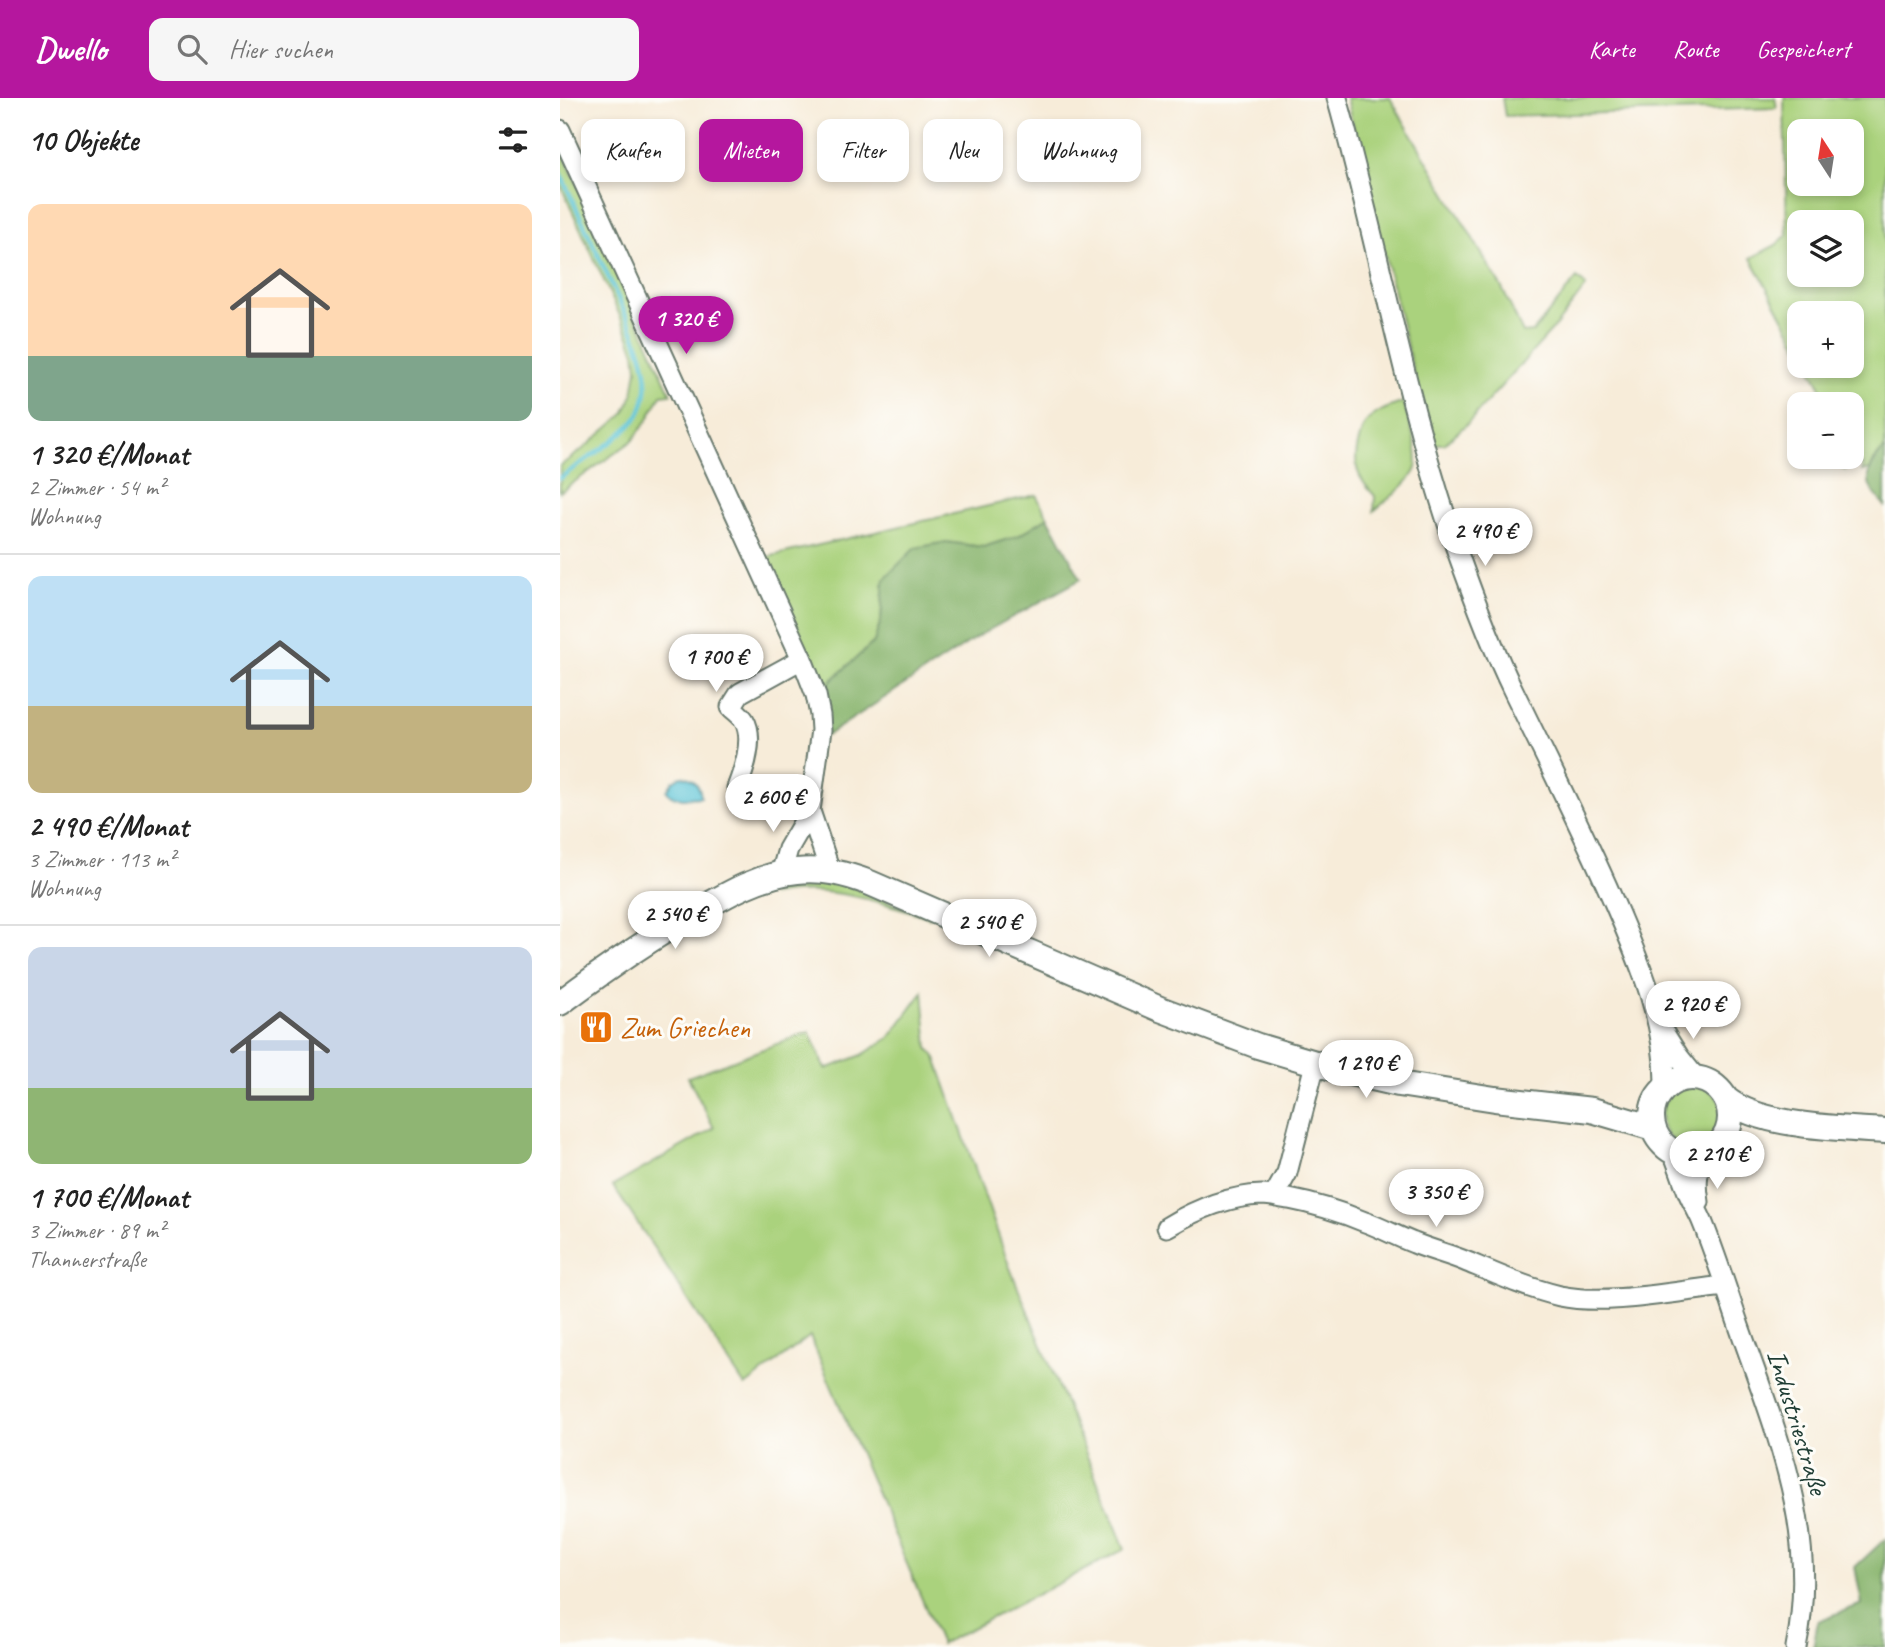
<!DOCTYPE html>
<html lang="de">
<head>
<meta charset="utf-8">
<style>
  body { margin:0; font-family:Caveat,sans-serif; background:#f6f6f6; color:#222; height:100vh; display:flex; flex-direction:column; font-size:26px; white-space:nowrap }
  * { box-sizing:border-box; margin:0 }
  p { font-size:23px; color:#767676 }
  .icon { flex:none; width:38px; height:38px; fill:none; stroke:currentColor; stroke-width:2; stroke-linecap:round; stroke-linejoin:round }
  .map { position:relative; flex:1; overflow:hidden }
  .details { display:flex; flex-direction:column; background:#fff; width:560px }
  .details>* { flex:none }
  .guide { position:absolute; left:21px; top:21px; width:665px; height:63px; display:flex; gap:14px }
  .needle { width:46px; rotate:348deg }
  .fabs { position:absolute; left:1227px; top:21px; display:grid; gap:14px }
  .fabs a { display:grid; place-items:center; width:77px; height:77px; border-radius:14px; background:#fff; box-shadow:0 4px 10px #0003; font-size:35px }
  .price { position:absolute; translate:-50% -60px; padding:0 16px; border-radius:24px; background:#fff; color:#222; font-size:23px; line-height:46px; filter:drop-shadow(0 2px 4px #0008) }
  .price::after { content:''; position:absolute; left:50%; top:42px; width:21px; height:16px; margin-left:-10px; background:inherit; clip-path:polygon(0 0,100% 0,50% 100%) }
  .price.active { background:#b5179e; color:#fff }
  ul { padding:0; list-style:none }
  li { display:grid; align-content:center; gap:14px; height:371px; padding:0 28px }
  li+li { border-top:2px solid #e0e0e0 }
  li span { display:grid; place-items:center; height:217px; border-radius:14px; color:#555 }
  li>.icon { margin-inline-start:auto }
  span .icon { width:126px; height:126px; fill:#fffc; stroke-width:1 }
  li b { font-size:30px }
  h2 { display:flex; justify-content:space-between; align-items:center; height:84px; padding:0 28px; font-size:30px }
  .chip { padding:0 24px; border-radius:14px; background:#fff; box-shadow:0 4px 10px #0003; font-size:24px; line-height:63px }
  .chip.active { background:#b5179e; color:#fff }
  header { display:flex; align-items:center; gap:42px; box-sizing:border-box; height:98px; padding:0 35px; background:#b5179e; color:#fff }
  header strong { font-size:33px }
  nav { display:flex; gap:38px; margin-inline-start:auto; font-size:24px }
  .search { width:490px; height:63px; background:#f6f6f6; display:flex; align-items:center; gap:18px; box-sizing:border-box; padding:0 24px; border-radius:14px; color:#767676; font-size:26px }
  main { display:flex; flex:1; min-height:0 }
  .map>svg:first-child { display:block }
  .green { fill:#aad27d; stroke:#648858; stroke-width:2; fill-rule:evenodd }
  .forest { fill:#87b46c; stroke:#537850; stroke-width:2 }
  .water { fill:#5bc4d7; stroke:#3d8086; stroke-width:2 }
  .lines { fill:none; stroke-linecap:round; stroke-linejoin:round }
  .stream { stroke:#5bc4d7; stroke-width:4.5 }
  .minor-casing { stroke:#6b7a6e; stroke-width:23 }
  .major-casing { stroke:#6b7a6e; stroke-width:28 }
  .minor { stroke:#fff; stroke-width:19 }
  .major { stroke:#fff; stroke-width:24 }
  .labels { text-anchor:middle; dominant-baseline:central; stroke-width:6; stroke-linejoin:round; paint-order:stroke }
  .food-label { font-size:28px; fill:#c56008; stroke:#fdfcf7; text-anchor:start }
  .street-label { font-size:28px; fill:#1f3d34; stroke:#fdfcf7 }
</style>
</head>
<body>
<header>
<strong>Dwello</strong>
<div class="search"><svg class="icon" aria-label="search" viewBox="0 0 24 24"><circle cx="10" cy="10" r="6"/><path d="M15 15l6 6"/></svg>Hier suchen</div>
<nav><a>Karte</a><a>Route</a><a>Gespeichert</a></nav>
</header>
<main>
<section class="details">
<h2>10 Objekte<svg class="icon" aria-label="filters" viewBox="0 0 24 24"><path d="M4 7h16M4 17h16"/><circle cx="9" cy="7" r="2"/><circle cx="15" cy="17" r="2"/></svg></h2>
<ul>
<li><span style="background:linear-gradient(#ffd9b3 70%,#7fa58c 0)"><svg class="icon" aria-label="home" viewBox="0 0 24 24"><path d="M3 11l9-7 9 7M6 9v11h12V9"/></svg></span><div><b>1 320 €/Monat</b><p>2 Zimmer · 54 m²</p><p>Wohnung</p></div></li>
<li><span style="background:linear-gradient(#bfe0f5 60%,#c2b280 0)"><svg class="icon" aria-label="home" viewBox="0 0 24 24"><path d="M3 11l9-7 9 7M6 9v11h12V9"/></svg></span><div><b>2 490 €/Monat</b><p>3 Zimmer · 113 m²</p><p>Wohnung</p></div></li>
<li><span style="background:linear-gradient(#c9d6e8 65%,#8fb573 0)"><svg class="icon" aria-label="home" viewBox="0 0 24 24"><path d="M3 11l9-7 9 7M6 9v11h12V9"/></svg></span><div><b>1 700 €/Monat</b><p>3 Zimmer · 89 m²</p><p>Thannerstraße</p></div></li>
</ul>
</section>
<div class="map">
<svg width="1325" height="1549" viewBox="0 0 1325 1549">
  <rect width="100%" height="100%" fill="#fdfcf7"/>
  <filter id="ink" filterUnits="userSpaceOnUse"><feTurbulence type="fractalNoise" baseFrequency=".0143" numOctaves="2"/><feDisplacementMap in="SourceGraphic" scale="14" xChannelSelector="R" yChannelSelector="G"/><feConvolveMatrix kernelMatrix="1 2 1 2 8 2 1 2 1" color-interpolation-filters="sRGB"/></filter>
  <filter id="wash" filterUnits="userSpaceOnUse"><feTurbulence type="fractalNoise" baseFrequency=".00686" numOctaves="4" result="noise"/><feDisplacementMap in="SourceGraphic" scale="28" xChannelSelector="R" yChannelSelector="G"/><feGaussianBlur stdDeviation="1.57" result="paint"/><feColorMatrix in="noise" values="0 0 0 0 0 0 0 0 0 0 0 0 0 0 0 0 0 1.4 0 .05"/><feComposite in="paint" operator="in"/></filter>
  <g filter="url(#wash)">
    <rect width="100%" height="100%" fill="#f7ecd9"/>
    <!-- green -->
    <path class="green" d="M 786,0 L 830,0 L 942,190 L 963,235 L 973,234 L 1017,180 L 1026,188 L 994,230 L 908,325 L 884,346 L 876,346 L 870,341 Z
      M 942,0 L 1215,0 L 1217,10 L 945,18 Z
      M 1224,0 L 1325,0 L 1325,350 L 1314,362 L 1310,372 L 1302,373 L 1302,366 L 1287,365 L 1285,372 C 1279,369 1274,365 1270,359 L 1300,361 L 1292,345 L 1292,306 L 1270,306 L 1249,268 L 1292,268 L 1292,215 L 1239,215 L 1239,249 L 1191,160 L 1216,147 L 1227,137 ZM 1239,33 L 1292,33 L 1292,86 L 1239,86 ZM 1239,124 L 1292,124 L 1292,177 L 1239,177 Z
      M 0,48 L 111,296 L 101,297 L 87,323 L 72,343 L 0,394 L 0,368 L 23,351 L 64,316 L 73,297 L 77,271 L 75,255 L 66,231 L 0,86 Z
      M 844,304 C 848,322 860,352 856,370 C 852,384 825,403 814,413 L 815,398 C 797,379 792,368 799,342 C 801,335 803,327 808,322 C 818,312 831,309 844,304 Z
      M 476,397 L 488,419 L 458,438 L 423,449 L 386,444 L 324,481 L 321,522 L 314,544 L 261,592 L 203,460 Z
      M 235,784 L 281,785 L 371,820 C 319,803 267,786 212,797 L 215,792 Z
      M 363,894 L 368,950 L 376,960 L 450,1170 L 565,1451 L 381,1546 L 250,1238 L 185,1288 L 53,1088 L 154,1030 L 128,979 L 249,934 L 266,971 L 302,957 L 329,940 Z
      M1101 1018a31 31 0 1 1 62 0a31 31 0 1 1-62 0Z"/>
    <!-- forest -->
    <path class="forest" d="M 1325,350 L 1325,408 C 1321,402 1312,395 1310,388 C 1305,374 1316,360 1325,350 Z
      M 488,419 L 521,481 L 420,537 L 266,638 L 261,592 L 314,544 L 321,522 L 324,481 L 355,450 L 386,444 L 423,449 L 458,438 Z
      M 1325,1441 L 1325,1549 L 1253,1549 L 1258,1523 L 1302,1506 L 1295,1469 Z"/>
    <!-- water -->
    <path class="water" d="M 121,678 C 133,679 140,687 141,699 L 123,700 L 111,698 L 107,693 L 113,683 Z"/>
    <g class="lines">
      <!-- stream -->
      <path class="stream" d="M 0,75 L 71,228 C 77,243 84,259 86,275 C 88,289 85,306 78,318 C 65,338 20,365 0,380"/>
    </g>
  </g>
  <g filter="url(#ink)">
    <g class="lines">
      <!-- minor casing -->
      <g class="minor-casing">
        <path id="minor" d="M 777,0 C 819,149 845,303 896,450 C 913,498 931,547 953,592 C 987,662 1022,731 1053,802 C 1079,862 1106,924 1105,989
          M 0,32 L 242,561 L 256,597 L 260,617 L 261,632 L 250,713 L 228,751 L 221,776
          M 177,690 C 184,672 195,640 184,622 C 181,617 175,613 171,609 L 180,595 L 242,561
          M 250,713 L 270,773
          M 1102,932 L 1119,959 L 1136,980
          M 1113,1054 C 1118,1066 1121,1077 1126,1089 C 1130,1101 1137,1111 1142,1123 C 1156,1157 1167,1193 1179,1228 C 1216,1334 1260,1435 1236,1549
          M 714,1098 L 727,1075 L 755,966
          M 1139,1104 C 1136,1087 1136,1072 1145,1057
          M 607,1129 C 635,1112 669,1098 702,1097 C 711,1097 720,1100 729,1101 C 755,1106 781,1114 805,1124 C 822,1130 838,1139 854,1145 C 871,1152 888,1156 905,1163 C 936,1176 967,1190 1000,1198 C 1046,1208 1117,1193 1165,1188"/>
      </g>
      <!-- major casing -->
      <g class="major-casing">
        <path id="major" d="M 0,905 C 44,872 90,840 138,813 C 169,795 200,777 237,773 C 263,770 286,776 310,785 L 600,911 L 698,948 L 782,973 L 839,986 L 935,1001 L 1032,1012 L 1093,1030
          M1092 1019a39 39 0 1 1 78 0a39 39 0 1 1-78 0Z
          M 1166,1001 C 1200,1029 1281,1030 1325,1033"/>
      </g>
      <!-- minor -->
      <use href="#minor" class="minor"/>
      <!-- major -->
      <use href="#major" class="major"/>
    </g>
  </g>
  <!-- icons -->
  <defs>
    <g id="restaurant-square" transform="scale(1.75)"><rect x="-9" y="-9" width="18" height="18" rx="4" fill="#e8710a" stroke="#fdfcf7"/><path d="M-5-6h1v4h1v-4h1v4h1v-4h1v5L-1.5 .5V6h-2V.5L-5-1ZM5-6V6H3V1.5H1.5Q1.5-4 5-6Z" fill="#fff"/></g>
  </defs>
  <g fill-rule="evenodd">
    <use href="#restaurant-square" x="36" y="929"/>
  </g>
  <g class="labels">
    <!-- food labels -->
    <g class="food-label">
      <text x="60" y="929">Zum Griechen</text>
    </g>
    <!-- street labels -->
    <g class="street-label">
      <text transform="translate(1238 1324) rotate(73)">Industriestraße</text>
    </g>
  </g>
</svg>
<div class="fabs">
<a><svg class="needle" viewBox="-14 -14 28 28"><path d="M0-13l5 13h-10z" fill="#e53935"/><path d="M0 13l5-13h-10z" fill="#767676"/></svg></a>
<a><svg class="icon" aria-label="layers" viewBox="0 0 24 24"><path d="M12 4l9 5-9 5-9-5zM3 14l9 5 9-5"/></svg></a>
<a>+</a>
<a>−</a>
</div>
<b class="price active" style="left:126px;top:258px">1 320 €</b>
<b class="price" style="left:925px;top:470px">2 490 €</b>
<b class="price" style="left:156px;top:596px">1 700 €</b>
<b class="price" style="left:213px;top:736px">2 600 €</b>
<b class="price" style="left:115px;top:853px">2 540 €</b>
<b class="price" style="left:429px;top:861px">2 540 €</b>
<b class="price" style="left:1133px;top:943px">2 920 €</b>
<b class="price" style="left:806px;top:1002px">1 290 €</b>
<b class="price" style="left:1157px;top:1093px">2 210 €</b>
<b class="price" style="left:876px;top:1131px">3 350 €</b>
<div class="guide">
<a class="chip">Kaufen</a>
<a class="chip active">Mieten</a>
<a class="chip">Filter</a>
<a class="chip">Neu</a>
<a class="chip">Wohnung</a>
</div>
</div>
</main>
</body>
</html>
